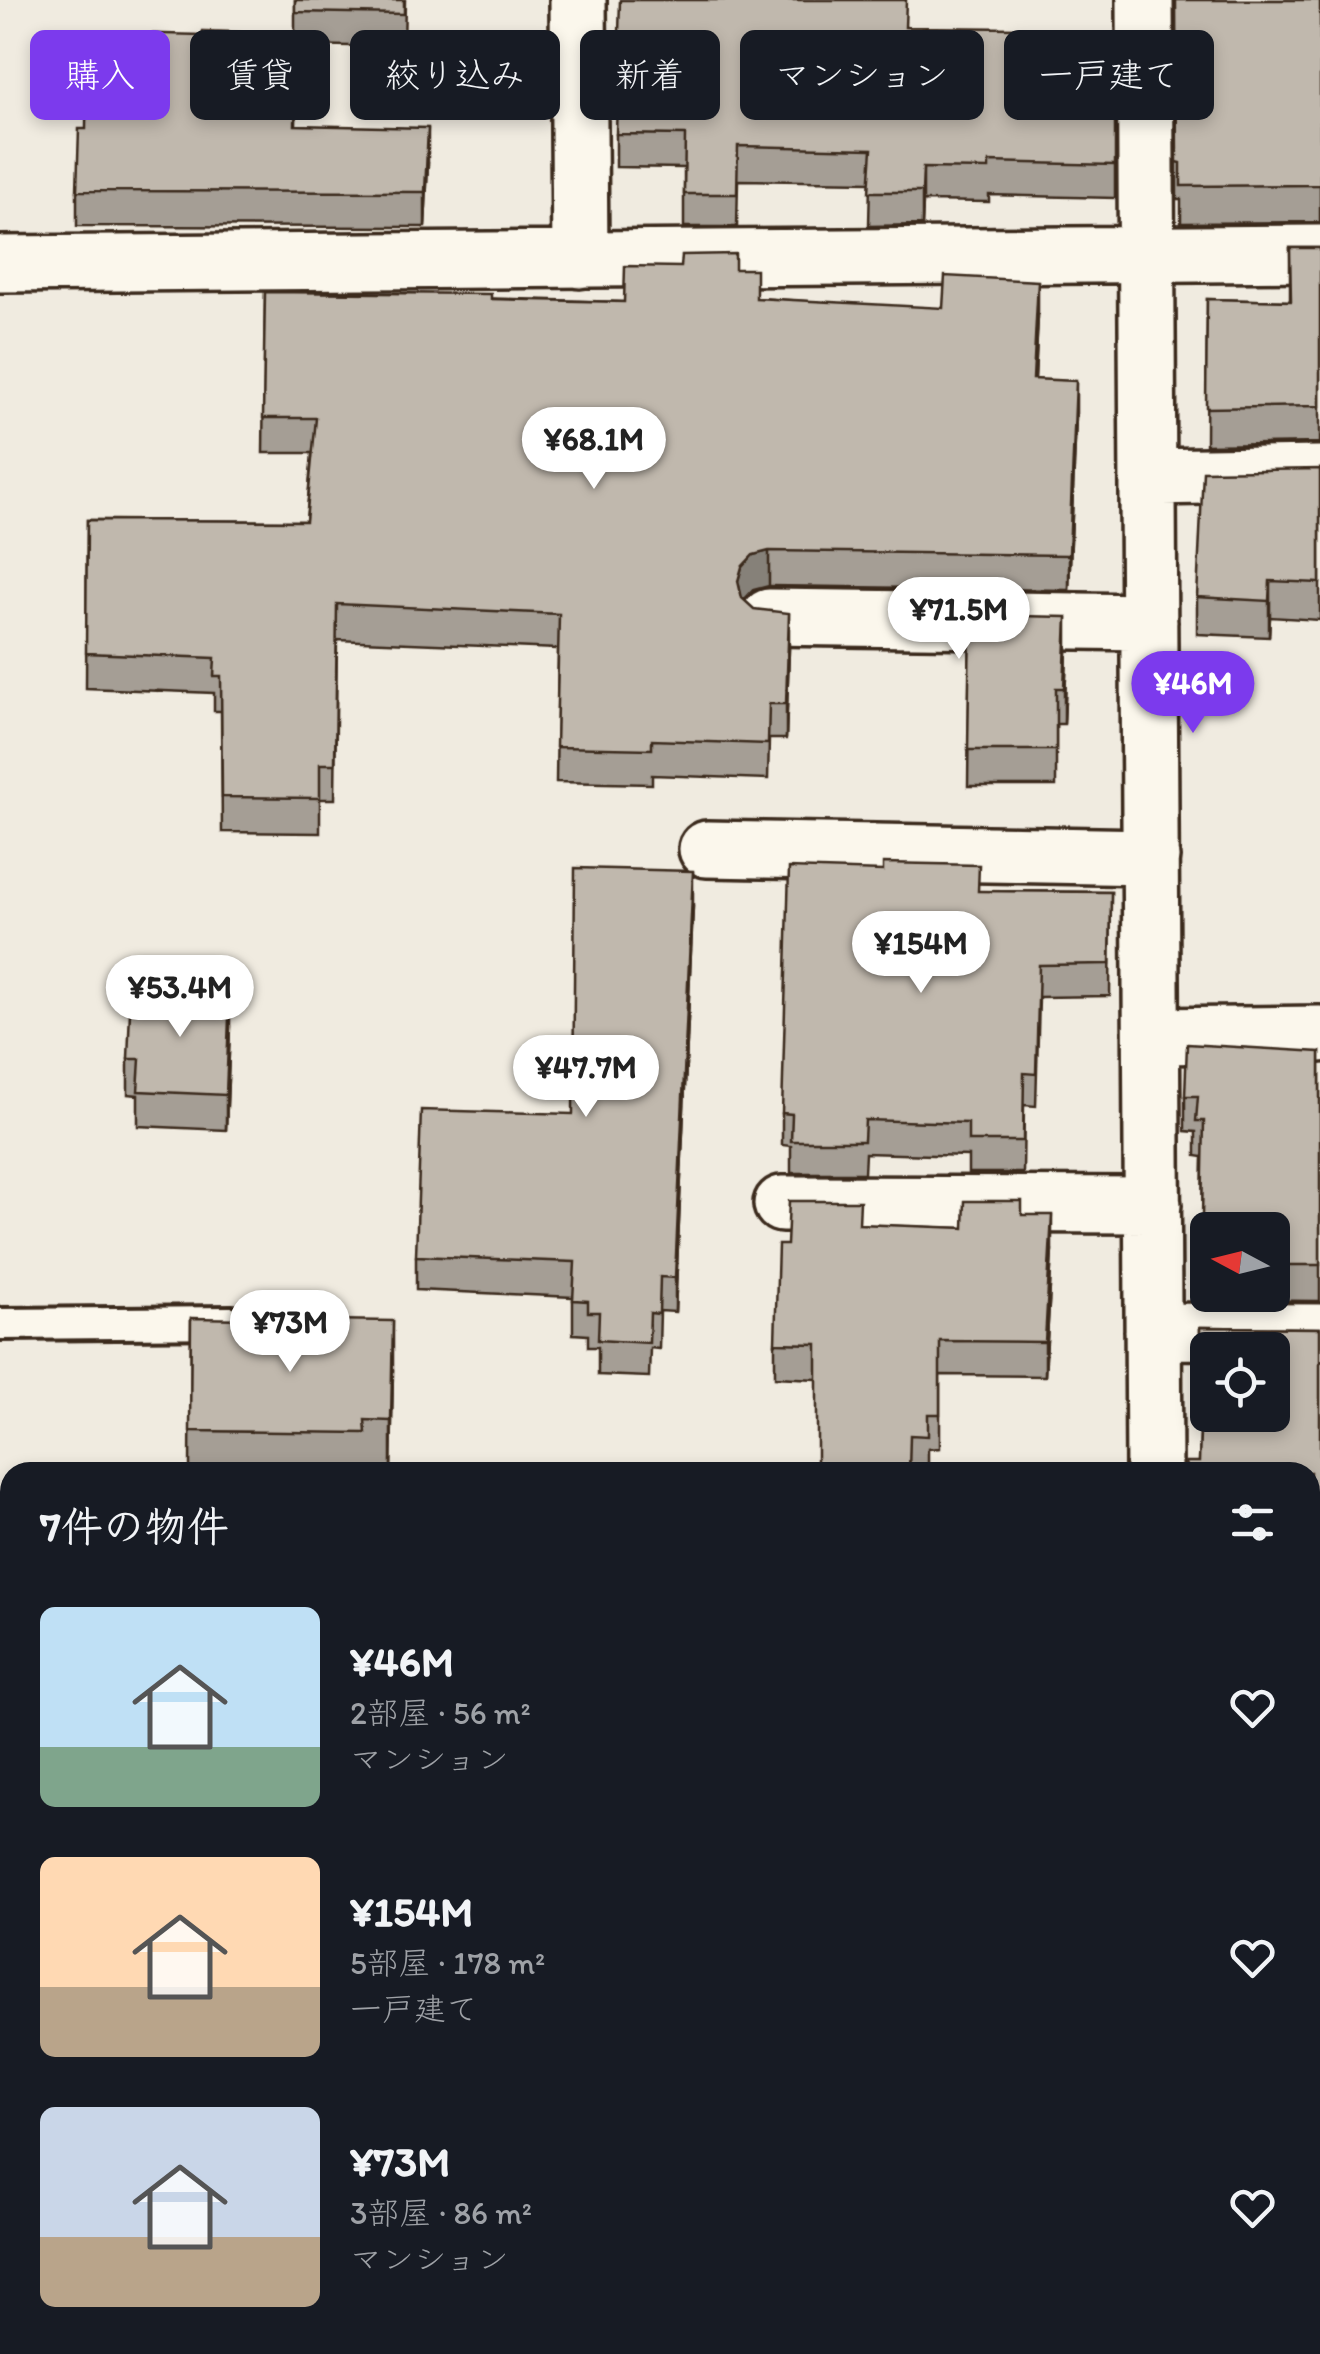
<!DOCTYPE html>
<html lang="ja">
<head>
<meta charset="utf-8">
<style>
  body { margin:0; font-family:Itim,"Klee One",sans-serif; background:#20242c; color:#f1f3f6; height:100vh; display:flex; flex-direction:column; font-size:38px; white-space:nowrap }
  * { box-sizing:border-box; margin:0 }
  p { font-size:32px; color:#9ea1a6 }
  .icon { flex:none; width:55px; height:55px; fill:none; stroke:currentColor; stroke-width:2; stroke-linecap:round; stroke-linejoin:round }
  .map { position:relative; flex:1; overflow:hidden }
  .side { position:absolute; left:0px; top:1462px; width:1320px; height:892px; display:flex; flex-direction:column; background:#171b24; border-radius:30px 30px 0 0; box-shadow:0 5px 15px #0003 }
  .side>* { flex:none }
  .top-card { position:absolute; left:30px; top:30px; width:1260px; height:90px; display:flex; gap:20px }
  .needle { width:65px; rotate:277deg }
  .controls { position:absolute; left:1190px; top:1212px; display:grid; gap:20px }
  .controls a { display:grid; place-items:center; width:100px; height:100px; border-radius:15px; background:#171b24; box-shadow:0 5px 15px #0003; font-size:50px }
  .price { position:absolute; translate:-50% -85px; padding:0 22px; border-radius:35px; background:#fff; color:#222; font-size:32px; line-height:65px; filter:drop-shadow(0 2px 5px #0008) }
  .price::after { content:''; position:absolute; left:50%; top:60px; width:30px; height:22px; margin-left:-15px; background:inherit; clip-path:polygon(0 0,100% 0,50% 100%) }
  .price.active { background:#7c3aed; color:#fff }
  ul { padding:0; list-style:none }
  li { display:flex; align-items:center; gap:30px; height:250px; padding:0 40px }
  li span { display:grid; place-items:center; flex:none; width:280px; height:200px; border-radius:15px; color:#555 }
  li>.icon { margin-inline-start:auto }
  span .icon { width:120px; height:120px; fill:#fffc; stroke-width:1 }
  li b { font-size:42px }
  h2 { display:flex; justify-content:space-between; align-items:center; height:120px; padding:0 40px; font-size:42px }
  .pill { padding:0 35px; border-radius:15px; background:#171b24; box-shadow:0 5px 15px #0003; font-size:35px; line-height:90px }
  .pill.active { background:#7c3aed; color:#fff }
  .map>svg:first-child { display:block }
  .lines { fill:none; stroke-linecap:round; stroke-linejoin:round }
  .lane-casing { stroke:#3b2a1e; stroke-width:38 }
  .street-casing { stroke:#3b2a1e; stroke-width:62 }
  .secondary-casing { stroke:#3b2a1e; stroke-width:62 }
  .lane { stroke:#fbf7ec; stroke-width:30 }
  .street { stroke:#fbf7ec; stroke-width:55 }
  .secondary { stroke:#fbf7ec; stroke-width:55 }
  .wall { fill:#a59e95; stroke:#3b2a1e; stroke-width:2.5; fill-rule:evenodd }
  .shaded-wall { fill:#868179; stroke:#3b2a1e; stroke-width:2.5 }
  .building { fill:#c0b8ad; stroke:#3b2a1e; stroke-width:2.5; fill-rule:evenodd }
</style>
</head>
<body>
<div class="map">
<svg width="1320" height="2354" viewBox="0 0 1320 2354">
  <rect width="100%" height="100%" fill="#f0ebe0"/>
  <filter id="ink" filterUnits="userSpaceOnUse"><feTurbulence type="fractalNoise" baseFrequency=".01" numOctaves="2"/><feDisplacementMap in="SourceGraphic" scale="20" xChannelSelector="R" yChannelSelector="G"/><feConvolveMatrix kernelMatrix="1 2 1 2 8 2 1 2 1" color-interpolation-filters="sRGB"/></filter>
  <g filter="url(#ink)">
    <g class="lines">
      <!-- lane casing -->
      <g class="lane-casing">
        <path id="lane" d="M 0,1324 L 232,1322"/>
      </g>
      <!-- street casing -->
      <g class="street-casing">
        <path id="street" d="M 578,0 L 580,260
          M 1145,0 L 1154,1472
          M 0,264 L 1320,253
          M 1148,477 L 1320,474
          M 769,617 L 1149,622
          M 707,849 L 1151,857
          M 1152,1036 L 1320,1034
          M 782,1204 L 1153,1205
          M 1153,1331 L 1320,1332
          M 1310,2193 L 1320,2193"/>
      </g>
      <!-- secondary casing -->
      <g class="secondary-casing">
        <path id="secondary" d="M 1310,1764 L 1320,1764
          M 0,1780 L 10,1780
          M 0,2156 L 2,2354"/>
      </g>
      <!-- lane -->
      <use href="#lane" class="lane"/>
      <!-- street -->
      <use href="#street" class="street"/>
      <!-- secondary -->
      <use href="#secondary" class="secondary"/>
    </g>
    <!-- wall -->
    <path class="wall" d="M 295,0 L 405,0 L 404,47 L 298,45 L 296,125 L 428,163 L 425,227 L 77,226 L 77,191 L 86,129 L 202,35 L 295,34 Z
      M 1176,0 L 1320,0 L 1320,222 L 1181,223 L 1181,199 L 1177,199 Z
      M 906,27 L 1023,68 L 1040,106 L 1115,107 L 1115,198 L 989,195 L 989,202 L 923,201 L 922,225 L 869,226 L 870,182 L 738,180 L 737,227 L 684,227 L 684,168 L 616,167 L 616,134 Z
      M 1290,248 L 1320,248 L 1320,443 L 1206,445 L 1207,299 L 1290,301 Z
      M 735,269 L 756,298 L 1038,316 L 1035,379 L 1076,416 L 1069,590 L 769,586 L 753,590 L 744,600 L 789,649 L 786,739 L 769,739 L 768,779 L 652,775 L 652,784 L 556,782 L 558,649 L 337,640 L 335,799 L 320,799 L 320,833 L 222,832 L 221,711 L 214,711 L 214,693 L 86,688 L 87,520 L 306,521 L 312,453 L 263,453 L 265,292 L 624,302 Z
      M 1320,469 L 1320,620 L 1270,617 L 1269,637 L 1197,634 L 1197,597 Z
      M 970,615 L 1067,652 L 1064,724 L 1056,724 L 1056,786 L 968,786 Z
      M 979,891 L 1111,892 L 1110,996 L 1039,997 L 1036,1106 L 1024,1105 L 1023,1173 L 968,1173 L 968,1156 L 865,1153 L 864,1173 L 791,1173 L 791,1146 L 782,1145 L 782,1113 Z
      M 693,906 L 675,1312 L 660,1311 L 659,1349 L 650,1348 L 649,1377 L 598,1375 L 598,1347 L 588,1347 L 588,1335 L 573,1334 L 573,1297 L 416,1290 L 416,1256 L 573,1114 Z
      M 230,1027 L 226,1130 L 138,1126 L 138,1095 L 128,1094 L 128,1059 Z
      M 1320,1052 L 1320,1301 L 1201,1300 L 1203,1157 L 1196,1156 L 1196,1132 L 1185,1131 L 1185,1096 ZM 1208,1230 L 1272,1230 L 1272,1295 L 1208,1295 Z
      M 1022,1215 L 1052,1250 L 1045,1376 L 940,1375 L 940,1448 L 928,1449 L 928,1470 L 910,1470 L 817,1379 L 775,1377 L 775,1343 L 787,1245 L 860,1225 L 964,1228 Z
      M 191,1318 L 393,1370 L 391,1470 L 366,1469 L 366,1472 L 190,1472 Z
      M 1200,1327 L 1320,1328 L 1320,1626 L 1310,1626 L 1310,1472 L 1199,1462 L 1202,1380 L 1200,1380 Z
      M 1310,1843 L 1320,1843 L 1320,2130 L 1310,2130 Z
      M 397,2345 L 767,2345 L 767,2354 L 133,2354 L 397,2353 Z"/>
    <!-- shaded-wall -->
    <path class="shaded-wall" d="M 428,128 L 428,163 L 425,227 L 425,192 Z
      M 923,168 L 923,201 L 922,225 L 922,192 Z
      M 1038,281 L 1038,316 L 1033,414 L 1033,379 Z
      M 1076,381 L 1076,416 L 1069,590 L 1069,555 Z
      M 769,551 L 769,586 L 753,590 L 742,602 L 738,581 L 742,567 L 753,555 Z
      M 1270,581 L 1270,617 L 1269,637 L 1269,601 Z
      M 789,613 L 789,649 L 786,739 L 786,704 Z
      M 1067,617 L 1067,652 L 1064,724 L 1064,688 Z
      M 693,871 L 693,906 L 675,1312 L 675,1278 Z
      M 230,992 L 230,1027 L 226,1130 L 226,1095 Z
      M 1052,1215 L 1052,1250 L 1045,1376 L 1045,1342 Z
      M 393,1321 L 393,1370 L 391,1470 L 391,1421 Z"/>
    <!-- building -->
    <path class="building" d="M 295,0 L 404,0 L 404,14 L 295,12 Z
      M 620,0 L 906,0 L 905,27 L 1023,28 L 1023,68 L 1040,68 L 1039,106 L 1115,107 L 1115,165 L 989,162 L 989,169 L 923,168 L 922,192 L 869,192 L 872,149 L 738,146 L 737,194 L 684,194 L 685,135 L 616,134 Z
      M 1176,0 L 1320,0 L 1320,185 L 1181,186 L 1181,163 L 1177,162 Z
      M 203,31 L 298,34 L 295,125 L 428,128 L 425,192 L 77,191 L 79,129 L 86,129 L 87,32 L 202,35 Z
      M 1290,248 L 1320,248 L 1320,406 L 1206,408 L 1207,299 L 1291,301 Z
      M 735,254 L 735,269 L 756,269 L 756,298 L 943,308 L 945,276 L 1038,281 L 1033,379 L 1076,381 L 1069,555 L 769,551 L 753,555 L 742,567 L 738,581 L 742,598 L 754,609 L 789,613 L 786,704 L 769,704 L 768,744 L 652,740 L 652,749 L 556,747 L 559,614 L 337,604 L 335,764 L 320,764 L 320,798 L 222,797 L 221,676 L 214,676 L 215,658 L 86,653 L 87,520 L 306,521 L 316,418 L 263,418 L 265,292 L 491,294 L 491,299 L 624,302 L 625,266 L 681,267 L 682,255 Z
      M 1320,469 L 1320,583 L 1270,581 L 1269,601 L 1197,597 L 1203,471 Z
      M 970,615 L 1067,617 L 1064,688 L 1056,688 L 1056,750 L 968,750 Z
      M 883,863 L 979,865 L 978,891 L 1111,892 L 1110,964 L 1039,965 L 1036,1074 L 1024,1073 L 1023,1141 L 968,1141 L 968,1123 L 865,1120 L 864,1141 L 791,1141 L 792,1114 L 782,1113 L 789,868 L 883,871 Z
      M 575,868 L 693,871 L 675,1278 L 660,1277 L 659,1314 L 650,1313 L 649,1343 L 598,1340 L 599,1312 L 588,1312 L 588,1301 L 573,1300 L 575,1262 L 416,1256 L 421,1110 L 573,1114 Z
      M 131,987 L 230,992 L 226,1095 L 138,1091 L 140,1059 L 128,1059 Z
      M 1187,1044 L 1320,1052 L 1320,1265 L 1272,1265 L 1272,1230 L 1208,1230 L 1208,1265 L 1201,1265 L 1204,1121 L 1196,1121 L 1198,1096 L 1185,1096 Z
      M 789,1201 L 860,1201 L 859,1224 L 964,1228 L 965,1201 L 1022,1201 L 1022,1215 L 1052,1215 L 1045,1342 L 940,1341 L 940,1414 L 928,1414 L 928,1436 L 910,1435 L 909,1472 L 817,1472 L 817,1344 L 775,1343 L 778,1245 L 787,1245 Z
      M 191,1318 L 393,1321 L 391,1421 L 365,1420 L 366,1433 L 190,1431 Z
      M 1200,1327 L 1320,1328 L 1320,1591 L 1310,1590 L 1310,1472 L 1186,1472 L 1186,1462 L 1199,1462 L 1203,1345 L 1200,1345 ZM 1208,1350 L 1272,1350 L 1272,1415 L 1208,1415 Z
      M 1310,1843 L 1320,1843 L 1320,2091 L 1310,2091 Z
      M 1310,2199 L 1320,2199 L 1320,2354 L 925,2354 L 926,2345 L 1310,2345 Z
      M 397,2345 L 746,2345 L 746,2354 L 133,2354 L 133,2348 L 397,2353 Z"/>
  </g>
</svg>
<div class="controls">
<a><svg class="needle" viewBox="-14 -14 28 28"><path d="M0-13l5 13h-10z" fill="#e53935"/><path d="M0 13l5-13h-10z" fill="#9ea1a6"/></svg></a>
<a><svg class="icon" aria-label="locate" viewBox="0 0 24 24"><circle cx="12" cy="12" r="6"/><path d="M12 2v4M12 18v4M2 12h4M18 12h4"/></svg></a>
</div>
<b class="price" style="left:594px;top:492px">¥68.1M</b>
<b class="price" style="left:959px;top:662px">¥71.5M</b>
<b class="price active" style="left:1193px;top:736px">¥46M</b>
<b class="price" style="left:921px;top:996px">¥154M</b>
<b class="price" style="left:180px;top:1040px">¥53.4M</b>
<b class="price" style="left:586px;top:1120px">¥47.7M</b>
<b class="price" style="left:290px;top:1375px">¥73M</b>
<div class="top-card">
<a class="pill active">購入</a>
<a class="pill">賃貸</a>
<a class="pill">絞り込み</a>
<a class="pill">新着</a>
<a class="pill">マンション</a>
<a class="pill">一戸建て</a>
</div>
<section class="side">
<h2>7件の物件<svg class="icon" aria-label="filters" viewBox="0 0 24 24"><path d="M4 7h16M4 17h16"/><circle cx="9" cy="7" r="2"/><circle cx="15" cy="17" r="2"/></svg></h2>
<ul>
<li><span style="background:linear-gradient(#bfe0f5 70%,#7fa58c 0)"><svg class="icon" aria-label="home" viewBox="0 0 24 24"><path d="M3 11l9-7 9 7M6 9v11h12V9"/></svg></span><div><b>¥46M</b><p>2部屋 · 56 m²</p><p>マンション</p></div><svg class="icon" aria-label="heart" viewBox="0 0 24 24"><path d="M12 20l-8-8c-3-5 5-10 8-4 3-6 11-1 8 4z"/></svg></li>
<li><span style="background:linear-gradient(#ffd9b3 65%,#b9a48a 0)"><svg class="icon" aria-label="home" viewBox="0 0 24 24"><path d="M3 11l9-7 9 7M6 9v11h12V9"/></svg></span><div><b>¥154M</b><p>5部屋 · 178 m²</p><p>一戸建て</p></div><svg class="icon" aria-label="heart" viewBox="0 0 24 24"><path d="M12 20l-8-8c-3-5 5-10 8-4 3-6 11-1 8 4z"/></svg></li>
<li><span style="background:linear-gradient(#c9d6e8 65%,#b9a48a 0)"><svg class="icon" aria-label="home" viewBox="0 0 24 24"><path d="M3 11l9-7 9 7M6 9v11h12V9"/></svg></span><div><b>¥73M</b><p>3部屋 · 86 m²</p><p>マンション</p></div><svg class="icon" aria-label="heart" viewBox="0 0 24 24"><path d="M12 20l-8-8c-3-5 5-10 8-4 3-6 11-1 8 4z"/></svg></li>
</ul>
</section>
</div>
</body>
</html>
